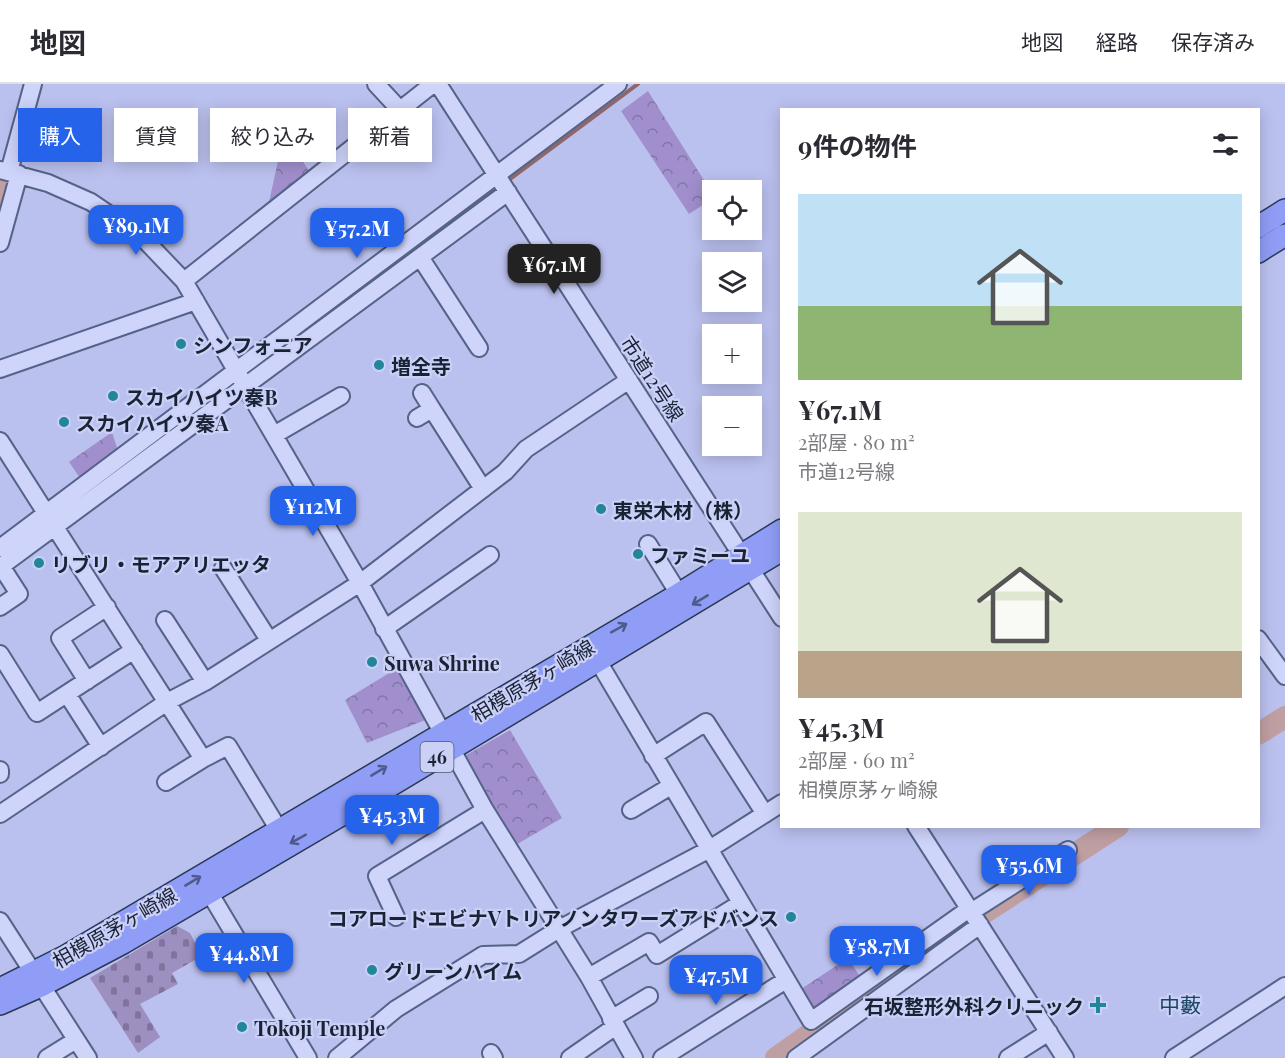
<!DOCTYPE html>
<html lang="ja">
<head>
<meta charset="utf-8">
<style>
  body { margin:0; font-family:"Playfair Display","Noto Sans JP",serif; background:#f2f2f3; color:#2b2b33; height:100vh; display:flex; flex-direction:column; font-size:22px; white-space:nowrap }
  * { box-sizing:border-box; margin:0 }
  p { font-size:20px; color:#7c7c81 }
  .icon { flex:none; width:33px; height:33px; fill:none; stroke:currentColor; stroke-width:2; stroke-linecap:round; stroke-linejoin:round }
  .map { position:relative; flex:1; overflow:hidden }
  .details { position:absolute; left:780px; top:24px; width:480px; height:720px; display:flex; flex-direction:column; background:#fff; border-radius:0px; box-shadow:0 3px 15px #0003 }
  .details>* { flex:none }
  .banner { position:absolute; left:18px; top:24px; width:570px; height:54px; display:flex; gap:12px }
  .tools { position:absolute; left:702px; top:96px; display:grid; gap:12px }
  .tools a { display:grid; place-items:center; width:60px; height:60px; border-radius:0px; background:#fff; box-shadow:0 3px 15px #0003; font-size:30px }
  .price { position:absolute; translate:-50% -51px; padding:0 14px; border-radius:12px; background:#2563eb; color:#fff; font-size:20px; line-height:39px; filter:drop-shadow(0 2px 3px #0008) }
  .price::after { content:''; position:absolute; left:50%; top:36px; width:18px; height:14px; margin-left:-9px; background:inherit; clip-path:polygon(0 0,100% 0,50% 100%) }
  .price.active { background:#222; color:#fff }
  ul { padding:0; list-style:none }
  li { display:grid; align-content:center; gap:12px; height:318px; padding:0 18px }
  li span { display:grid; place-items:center; height:186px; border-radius:0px; color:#555 }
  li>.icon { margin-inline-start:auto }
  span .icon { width:108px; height:108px; fill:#fffc; stroke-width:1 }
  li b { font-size:26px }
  h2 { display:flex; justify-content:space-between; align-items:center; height:72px; padding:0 18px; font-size:26px }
  .pill { padding:0 21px; border-radius:0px; background:#fff; box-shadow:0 3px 15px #0003; font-size:21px; line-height:54px }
  .pill.active { background:#2563eb; color:#fff }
  header { display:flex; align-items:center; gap:36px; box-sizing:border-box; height:84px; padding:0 30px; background:#fff; border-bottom:2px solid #e1e1e2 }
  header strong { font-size:28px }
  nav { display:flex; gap:33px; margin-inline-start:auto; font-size:21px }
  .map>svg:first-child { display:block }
  .cemetery { fill:url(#cemetery-stones) }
  .park { fill:url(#park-crowns) }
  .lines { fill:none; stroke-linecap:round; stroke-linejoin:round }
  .stream { stroke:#8d676a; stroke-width:4 }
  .river { stroke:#c09fa3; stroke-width:22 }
  .minor-casing { stroke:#546387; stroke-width:20 }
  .major-casing { stroke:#293954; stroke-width:24 }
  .minor { stroke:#ced4fa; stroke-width:16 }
  .major { stroke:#8f9df6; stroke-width:21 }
  .oneway { stroke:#4f5a8c }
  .poi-dot { fill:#228599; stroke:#cbd0f7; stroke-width:2 }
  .labels { text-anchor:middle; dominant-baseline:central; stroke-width:4.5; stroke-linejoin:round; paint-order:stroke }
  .shield { fill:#cbd0f7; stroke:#4f576f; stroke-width:1.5 }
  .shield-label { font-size:18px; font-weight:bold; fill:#1a2335 }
  .poi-label { font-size:20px; font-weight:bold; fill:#1a2335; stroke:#cbd0f7; text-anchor:start }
  .street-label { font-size:20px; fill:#1a2335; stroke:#cbd0f7 }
  .neighbourhood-label { font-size:21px; fill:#184664; stroke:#cbd0f7 }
</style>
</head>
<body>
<header>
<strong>地図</strong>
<nav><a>地図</a><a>経路</a><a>保存済み</a></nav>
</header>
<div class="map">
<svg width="1285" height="974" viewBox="0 0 1285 974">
  <defs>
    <pattern id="cemetery-stones" width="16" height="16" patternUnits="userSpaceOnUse" patternTransform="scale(1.5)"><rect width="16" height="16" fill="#9e8fc1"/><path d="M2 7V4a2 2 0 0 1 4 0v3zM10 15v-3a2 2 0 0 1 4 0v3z" fill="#80749e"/></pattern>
    <pattern id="park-crowns" width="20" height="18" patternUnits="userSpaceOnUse" patternTransform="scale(1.5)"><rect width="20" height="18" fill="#a18fcd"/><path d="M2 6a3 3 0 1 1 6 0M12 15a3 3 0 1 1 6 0" fill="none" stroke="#8274a7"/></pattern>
  </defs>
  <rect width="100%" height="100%" fill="#bbc1ef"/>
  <!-- cemetery -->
  <path class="cemetery" d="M 177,842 L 190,849 L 202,872 L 172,889 L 178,900 L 140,920 L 160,953 L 138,969 L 90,894 Z"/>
  <!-- park -->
  <path class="park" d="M 648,7 L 712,109 L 712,115 L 689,130 L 621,27 Z
    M 280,55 L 289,56 L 311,90 L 269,118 L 280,68 L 275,60 Z
    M 112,348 L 119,370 L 82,397 L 69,378 Z
    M 399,583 L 428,635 L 367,659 L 345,616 Z
    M 510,646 L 562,734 L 514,762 L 463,673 Z
    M 848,874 L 863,897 L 816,930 L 798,907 Z"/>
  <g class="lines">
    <!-- stream -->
    <path class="stream" d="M 506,98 L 638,0
      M 258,282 L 500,102"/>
    <!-- river -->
    <path class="river" d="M 0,127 L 7,99
      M 1258,650 L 1285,633
      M 776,974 L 942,856 L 1118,742"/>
    <!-- minor casing -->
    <g class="minor-casing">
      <path id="minor" d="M 376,0 L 401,27
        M 438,0 L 782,534
        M 0,86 L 48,99 L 91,118 L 141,152 L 184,197 L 360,499 L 485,726 L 589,893 L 634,974
        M 9,88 L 33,0
        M 0,159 L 19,90
        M 420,173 L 479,264
        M 184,197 L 433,0
        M 0,285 L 196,217
        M 422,309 L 432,325
        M 417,334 L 432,325 L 483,405
        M 274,351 L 341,312
        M 0,357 L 203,675 L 228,662 L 279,746
        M 648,460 L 679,510
        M 0,464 L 618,0
        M 0,483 L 508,108
        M 223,484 L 269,556
        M 0,523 L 19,510 L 1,482
        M 165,536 L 205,598
        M 384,545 L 490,471
        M 1258,555 L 1285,592
        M 0,570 L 37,629 L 134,566
        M 598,577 L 811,937 L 969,825
        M 87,597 L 60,554 L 107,523
        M 67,610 L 101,663
        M 653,672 L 706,638 L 765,730
        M 0,686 L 0,690
        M 166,698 L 203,675
        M 631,726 L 671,702
        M 0,730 L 167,618 L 205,598 L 360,499 L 505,388 L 526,365 L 629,296
        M 916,742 L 1065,974
        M 209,808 L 308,974
        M 971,828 L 1068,766
        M 396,833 L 377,792 L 485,726
        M 0,837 L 88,974
        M 589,893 L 649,858 L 657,871 L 741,819
        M 611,935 L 649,912
        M 491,969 L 494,974
        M 47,974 L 76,956
        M 337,974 L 396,925 L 483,871 L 519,870 L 559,845 L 708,766 L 782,719
        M 570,974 L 616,942
        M 662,974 L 786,896
        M 796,974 L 980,841
        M 1008,974 L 1049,948
        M 1174,974 L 1285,902"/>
    </g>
    <!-- major casing -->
    <g class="major-casing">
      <path id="major" d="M 1258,143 L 1285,126
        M 1258,168 L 1285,151
        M 0,905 L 64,873 L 679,510 L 782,446
        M 0,920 L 41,902 L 123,859 L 350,726 L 782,466"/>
    </g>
    <!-- minor -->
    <use href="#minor" class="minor"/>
    <!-- major -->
    <use href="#major" class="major"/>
  </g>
  <!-- one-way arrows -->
  <defs><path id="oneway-shaft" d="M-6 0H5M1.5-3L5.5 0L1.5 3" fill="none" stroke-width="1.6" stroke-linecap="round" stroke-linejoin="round" transform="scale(1.5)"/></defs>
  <g class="oneway">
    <use href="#oneway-shaft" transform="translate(700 516) rotate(149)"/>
    <use href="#oneway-shaft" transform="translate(619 544) rotate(-29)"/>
    <use href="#oneway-shaft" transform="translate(379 687) rotate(-31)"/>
    <use href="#oneway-shaft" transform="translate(298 755) rotate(151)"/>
    <use href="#oneway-shaft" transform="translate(193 797) rotate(-31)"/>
  </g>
  <!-- markers -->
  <g class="poi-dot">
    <circle cx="181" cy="260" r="6"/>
    <circle cx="379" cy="281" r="6"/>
    <circle cx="113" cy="312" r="6"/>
    <circle cx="64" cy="338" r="6"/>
    <circle cx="601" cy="425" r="6"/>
    <circle cx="638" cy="470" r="6"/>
    <circle cx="39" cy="479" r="6"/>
    <circle cx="372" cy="578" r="6"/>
    <circle cx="791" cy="833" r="6"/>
    <circle cx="372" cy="886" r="6"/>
    <path d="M1095 912h6v6h6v6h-6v6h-6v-6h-6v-6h6z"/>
    <circle cx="242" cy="943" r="6"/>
  </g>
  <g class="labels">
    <!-- shield labels -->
    <rect class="shield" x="420.5" y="658" width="33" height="30" rx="4.5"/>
    <g class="shield-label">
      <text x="437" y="673">46</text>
    </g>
    <!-- poi labels -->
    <g class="poi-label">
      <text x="193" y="260">シンフォニア</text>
      <text x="391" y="281">増全寺</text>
      <text x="125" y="312">スカイハイツ秦B</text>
      <text x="76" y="338">スカイハイツ秦A</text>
      <text x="613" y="425">東栄木材（株）</text>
      <text x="650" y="470">ファミーユ</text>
      <text x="51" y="479">リブリ・モアアリエッタ</text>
      <text x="384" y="578">Suwa Shrine</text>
      <text x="779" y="833" text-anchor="end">コアロードエビナVトリアノンタワーズアドバンス</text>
      <text x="384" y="886">グリーンハイム</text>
      <text x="1084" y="921" text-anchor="end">石坂整形外科クリニック</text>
      <text x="254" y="943">Tōkōji Temple</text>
    </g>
    <!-- street labels -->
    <g class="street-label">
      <text transform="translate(653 294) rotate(57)">市道12号線</text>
      <text transform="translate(532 596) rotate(-31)">相模原茅ヶ崎線</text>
      <text transform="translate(114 843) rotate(-30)">相模原茅ヶ崎線</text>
    </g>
    <!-- neighbourhood labels -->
    <g class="neighbourhood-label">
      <text x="1180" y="920">中藪</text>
    </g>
  </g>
</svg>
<div class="tools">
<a><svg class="icon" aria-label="locate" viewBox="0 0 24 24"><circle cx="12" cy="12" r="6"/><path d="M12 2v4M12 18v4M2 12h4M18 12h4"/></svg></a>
<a><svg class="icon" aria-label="layers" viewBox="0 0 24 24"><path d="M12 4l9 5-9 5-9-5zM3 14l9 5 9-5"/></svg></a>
<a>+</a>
<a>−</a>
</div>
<b class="price" style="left:136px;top:172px">¥89.1M</b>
<b class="price" style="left:357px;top:175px">¥57.2M</b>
<b class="price active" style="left:554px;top:211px">¥67.1M</b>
<b class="price" style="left:313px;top:453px">¥112M</b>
<b class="price" style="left:392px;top:762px">¥45.3M</b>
<b class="price" style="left:1029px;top:812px">¥55.6M</b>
<b class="price" style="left:877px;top:893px">¥58.7M</b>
<b class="price" style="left:244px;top:900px">¥44.8M</b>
<b class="price" style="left:716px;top:922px">¥47.5M</b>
<div class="banner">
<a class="pill active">購入</a>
<a class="pill">賃貸</a>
<a class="pill">絞り込み</a>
<a class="pill">新着</a>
</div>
<section class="details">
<h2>9件の物件<svg class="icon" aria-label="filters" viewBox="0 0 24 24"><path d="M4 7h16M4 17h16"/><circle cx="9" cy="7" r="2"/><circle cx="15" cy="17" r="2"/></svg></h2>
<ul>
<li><span style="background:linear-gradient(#bfe0f5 60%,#8fb573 0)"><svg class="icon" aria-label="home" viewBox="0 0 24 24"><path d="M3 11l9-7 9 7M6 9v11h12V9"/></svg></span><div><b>¥67.1M</b><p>2部屋 · 80 m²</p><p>市道12号線</p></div></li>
<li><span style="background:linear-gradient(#dfe7d0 75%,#b9a48a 0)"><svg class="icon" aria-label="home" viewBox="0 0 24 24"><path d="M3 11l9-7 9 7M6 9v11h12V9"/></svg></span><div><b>¥45.3M</b><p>2部屋 · 60 m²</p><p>相模原茅ヶ崎線</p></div></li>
</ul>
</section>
</div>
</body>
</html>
